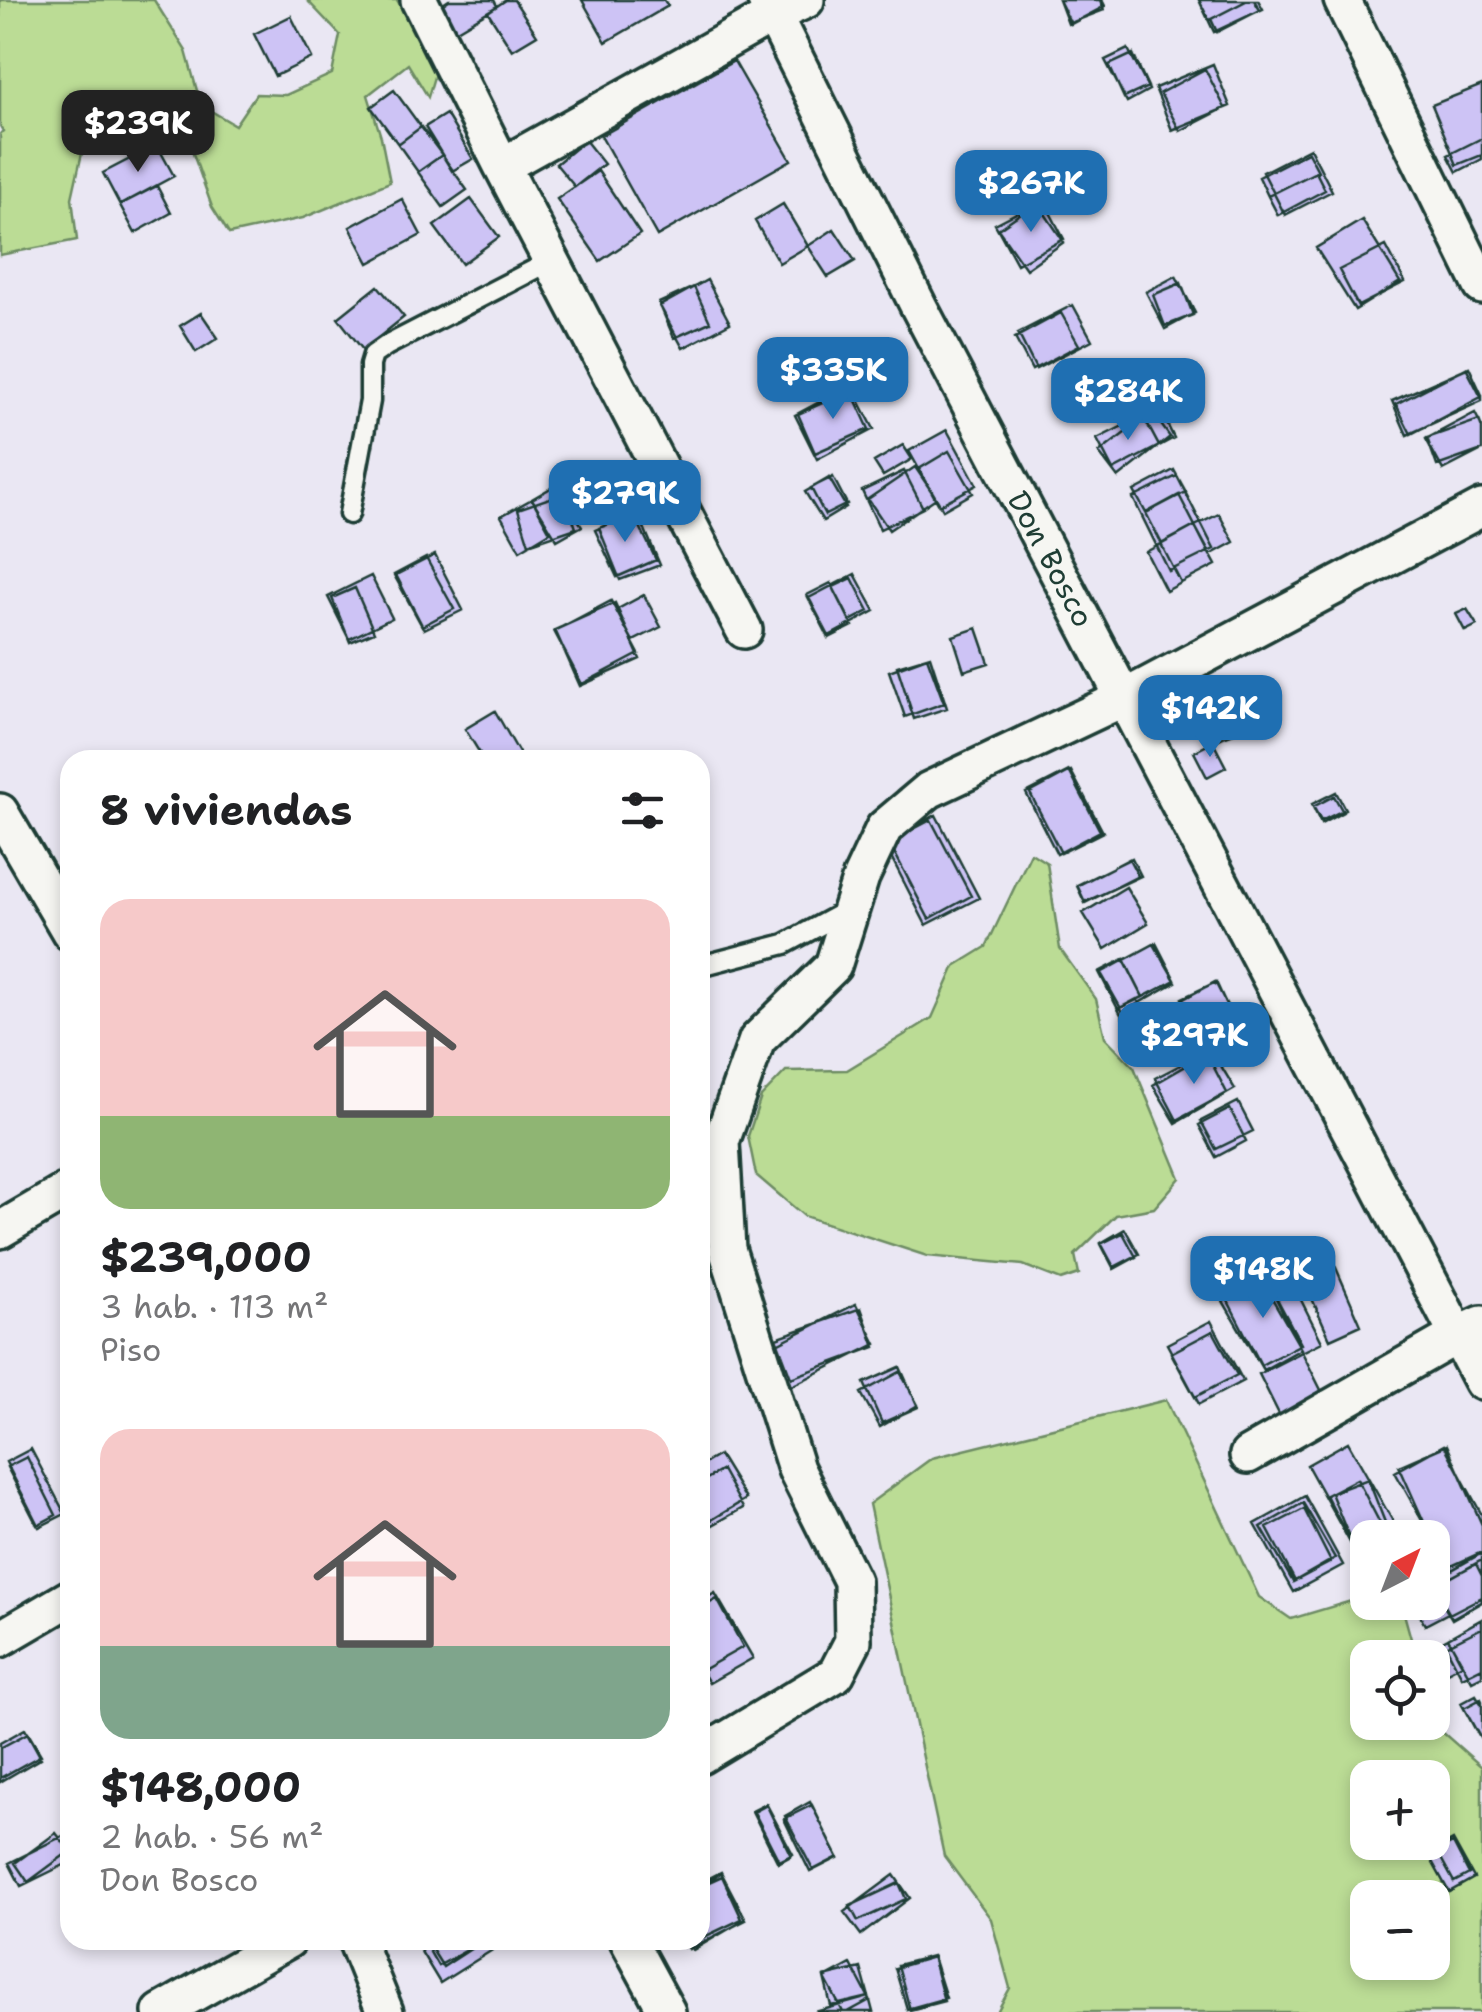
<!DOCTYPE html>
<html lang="es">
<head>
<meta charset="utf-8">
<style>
  body { margin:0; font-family:"Shantell Sans",sans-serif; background:#f6f6f6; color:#202124; height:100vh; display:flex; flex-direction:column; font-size:38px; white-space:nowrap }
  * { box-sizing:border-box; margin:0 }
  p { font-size:32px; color:#757577 }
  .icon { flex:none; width:55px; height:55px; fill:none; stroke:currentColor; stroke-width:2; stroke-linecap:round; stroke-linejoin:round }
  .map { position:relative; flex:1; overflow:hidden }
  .details { position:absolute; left:60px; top:750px; width:650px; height:1200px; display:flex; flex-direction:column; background:#fff; border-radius:30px; box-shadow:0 5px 15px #0003 }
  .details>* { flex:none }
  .needle { width:65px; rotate:42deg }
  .controls { position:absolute; left:1350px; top:1520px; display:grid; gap:20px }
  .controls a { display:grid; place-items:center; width:100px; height:100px; border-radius:20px; background:#fff; box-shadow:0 5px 15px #0003; font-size:50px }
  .price { position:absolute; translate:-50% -85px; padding:0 22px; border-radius:20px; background:#1f6fb2; color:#fff; font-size:32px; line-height:65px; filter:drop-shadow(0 2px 5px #0008) }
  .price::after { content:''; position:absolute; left:50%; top:60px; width:30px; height:22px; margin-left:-15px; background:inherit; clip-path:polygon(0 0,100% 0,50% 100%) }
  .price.selected { background:#222; color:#fff }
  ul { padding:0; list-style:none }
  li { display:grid; align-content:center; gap:20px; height:530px; padding:0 40px }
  li span { display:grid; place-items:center; height:310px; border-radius:30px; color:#555 }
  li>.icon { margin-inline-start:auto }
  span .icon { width:180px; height:180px; fill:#fffc; stroke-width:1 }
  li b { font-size:42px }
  h2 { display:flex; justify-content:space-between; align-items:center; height:120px; padding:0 40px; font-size:42px }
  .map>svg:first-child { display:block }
  .green { fill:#bbdc95; stroke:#6d8c64; stroke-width:2.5; fill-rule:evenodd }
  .building { fill:#cdc3f5; stroke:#1f3d34; stroke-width:2.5 }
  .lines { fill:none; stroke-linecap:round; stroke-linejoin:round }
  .lane-casing { stroke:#1f3d34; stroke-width:25 }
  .street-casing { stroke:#1f3d34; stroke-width:42 }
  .lane { stroke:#f6f6f2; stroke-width:18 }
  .street { stroke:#f6f6f2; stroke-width:35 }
  .labels { text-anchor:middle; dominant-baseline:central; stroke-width:8; stroke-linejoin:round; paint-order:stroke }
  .street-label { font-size:30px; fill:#1f3d34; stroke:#f6f6f2 }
</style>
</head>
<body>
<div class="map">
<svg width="1482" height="2012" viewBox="0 0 1482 2012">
  <rect width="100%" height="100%" fill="#eae7f3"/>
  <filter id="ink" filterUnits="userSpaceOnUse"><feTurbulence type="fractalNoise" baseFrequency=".01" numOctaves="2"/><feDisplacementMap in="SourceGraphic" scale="20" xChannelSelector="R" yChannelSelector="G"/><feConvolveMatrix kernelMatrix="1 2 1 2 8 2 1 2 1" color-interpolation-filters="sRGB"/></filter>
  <g filter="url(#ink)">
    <!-- green -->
    <path class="green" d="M 0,0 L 154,0 L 186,51 L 201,105 L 235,125 L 256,94 L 286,95 L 332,74 L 340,35 L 307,0 L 397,0 L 438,63 L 428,97 L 408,64 L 368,95 L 381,137 L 390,182 L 303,218 L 229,234 L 212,207 L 191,148 L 136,121 L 84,144 L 72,198 L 77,240 L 0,255 L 0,134 L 3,131 L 0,126 Z
      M 1031,853 L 1047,863 L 1060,949 L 1096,999 L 1105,1037 L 1134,1067 L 1180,1178 L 1154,1208 L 1116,1215 L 1075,1255 L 1079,1274 L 1061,1280 L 1023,1265 L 927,1256 L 804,1216 L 756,1175 L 748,1136 L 761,1097 L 786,1071 L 847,1070 L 932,1018 L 955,966 L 986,947 Z
      M 1166,1400 L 1259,1597 L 1291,1619 L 1361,1598 L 1367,1600 L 1368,1602 L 1377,1603 L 1403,1610 L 1416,1657 L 1368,1658 L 1368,1722 L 1432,1723 L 1482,1767 L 1482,2012 L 997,2012 L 1010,1988 L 991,1919 L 944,1856 L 869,1504 L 932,1458 ZM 1368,1778 L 1432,1778 L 1432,1842 L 1368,1842 ZM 1368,1898 L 1432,1898 L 1432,1962 L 1368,1962 Z"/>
    <!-- building -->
    <path class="building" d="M 449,0 L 494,0 L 497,6 L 455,31 L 440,6 Z
      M 506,0 L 514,0 L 537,35 L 512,50 L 488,12 Z
      M 582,0 L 664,0 L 668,6 L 606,42 Z
      M 1059,0 L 1102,0 L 1105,6 L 1071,24 Z
      M 1059,0 L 1100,0 L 1104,10 L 1068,24 Z
      M 1199,0 L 1248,0 L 1209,20 Z
      M 1199,0 L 1258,0 L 1263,9 L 1214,32 Z
      M 1248,0 L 1254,0 L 1260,10 L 1217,32 L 1211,19 Z
      M 291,16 L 312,58 L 275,76 L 254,34 Z
      M 1128,49 L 1149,90 L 1127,102 L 1105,60 Z
      M 1133,54 L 1148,87 L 1124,98 L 1109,65 Z
      M 734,61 L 791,160 L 657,236 L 601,136 Z
      M 1213,64 L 1230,106 L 1172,130 L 1155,88 Z
      M 1205,69 L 1225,108 L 1180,131 L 1160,93 Z
      M 1482,85 L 1482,155 L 1457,165 L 1432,105 Z
      M 394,90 L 421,127 L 398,144 L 371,107 Z
      M 446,114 L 473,159 L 452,171 L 425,127 Z
      M 421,127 L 442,155 L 418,172 L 398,144 Z
      M 1482,138 L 1482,159 L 1457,172 L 1448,155 Z
      M 585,140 L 604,164 L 575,187 L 556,164 Z
      M 157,145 L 174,176 L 120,205 L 103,173 Z
      M 1310,148 L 1332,191 L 1285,215 L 1263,172 Z
      M 1308,152 L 1318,171 L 1268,196 L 1259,177 Z
      M 442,155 L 467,190 L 443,207 L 418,172 Z
      M 598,171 L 640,234 L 600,261 L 557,199 Z
      M 1316,172 L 1325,190 L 1278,215 L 1268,196 Z
      M 157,186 L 171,213 L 135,233 L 120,205 Z
      M 402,199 L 421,235 L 369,263 L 350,227 Z
      M 471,199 L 499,237 L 462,264 L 434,226 Z
      M 1043,199 L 1064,239 L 1017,264 L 995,224 Z
      M 1037,202 L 1064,242 L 1026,269 L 998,229 Z
      M 783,204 L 808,246 L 779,263 L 755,221 Z
      M 1362,220 L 1400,282 L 1355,310 L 1316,248 Z
      M 834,229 L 855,261 L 828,277 L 808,246 Z
      M 1386,246 L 1405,282 L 1358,306 L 1339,270 Z
      M 1176,276 L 1195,313 L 1165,329 L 1146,292 Z
      M 707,280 L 730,323 L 683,348 L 660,306 Z
      M 1181,283 L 1193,315 L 1165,326 L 1153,295 Z
      M 378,286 L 404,317 L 363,350 L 338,318 Z
      M 694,287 L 710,322 L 674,338 L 659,303 Z
      M 1073,305 L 1092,340 L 1036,369 L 1018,333 Z
      M 201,313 L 218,338 L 196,352 L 180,326 Z
      M 1061,313 L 1079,345 L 1032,370 L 1015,338 Z
      M 1469,367 L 1482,395 L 1482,401 L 1407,435 L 1392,401 Z
      M 1466,368 L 1481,397 L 1411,434 L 1396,404 Z
      M 851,385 L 874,429 L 817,459 L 795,415 Z
      M 851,390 L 869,429 L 815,453 L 798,414 Z
      M 1160,410 L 1174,438 L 1159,446 L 1144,418 Z
      M 1152,412 L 1170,437 L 1118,478 L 1099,453 Z
      M 1475,413 L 1482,427 L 1482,450 L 1443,470 L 1426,439 Z
      M 1143,416 L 1159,446 L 1113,470 L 1097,439 Z
      M 1479,420 L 1482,428 L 1482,450 L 1437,466 L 1427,438 Z
      M 947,430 L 977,485 L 939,505 L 909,451 Z
      M 903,445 L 912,459 L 883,476 L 874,462 Z
      M 949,451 L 973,493 L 943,510 L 919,469 Z
      M 915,467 L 936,498 L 889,530 L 868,499 Z
      M 1174,470 L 1186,492 L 1146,513 L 1134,491 Z
      M 904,471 L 923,508 L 880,529 L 862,491 Z
      M 1177,476 L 1214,549 L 1169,571 L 1133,498 Z
      M 833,477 L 847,504 L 825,515 L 811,488 Z
      M 829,478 L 846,507 L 823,521 L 805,492 Z
      M 556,485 L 582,526 L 557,540 L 532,499 Z
      M 564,493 L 576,528 L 529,544 L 518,509 Z
      M 1179,495 L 1195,526 L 1162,544 L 1146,513 Z
      M 532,499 L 550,532 L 520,550 L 501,516 Z
      M 633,512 L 656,560 L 617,577 L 595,530 Z
      M 638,513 L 660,565 L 620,580 L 599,528 Z
      M 1219,514 L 1234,542 L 1210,555 L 1195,526 Z
      M 1195,526 L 1216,565 L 1181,583 L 1161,544 Z
      M 1161,544 L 1181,583 L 1166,591 L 1146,552 Z
      M 435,555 L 463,610 L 424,629 L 396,575 Z
      M 426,558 L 454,609 L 422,626 L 394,575 Z
      M 855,574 L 875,611 L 829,636 L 809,598 Z
      M 371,576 L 392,618 L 349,639 L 328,597 Z
      M 852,578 L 869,611 L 850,621 L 833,587 Z
      M 831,583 L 853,626 L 829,638 L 807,595 Z
      M 355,588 L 374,632 L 350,642 L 332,598 Z
      M 644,595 L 661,627 L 633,641 L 616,610 Z
      M 611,601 L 639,654 L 582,684 L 554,631 Z
      M 615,603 L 640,659 L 580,686 L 555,630 Z
      M 1467,609 L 1477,625 L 1465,631 L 1456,614 Z
      M 977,628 L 989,663 L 964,671 L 953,636 Z
      M 930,656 L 947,708 L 914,719 L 897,666 Z
      M 927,657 L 944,703 L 905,717 L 889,671 Z
      M 1234,693 L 1243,709 L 1207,727 L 1198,711 Z
      M 1232,694 L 1245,729 L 1207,743 L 1194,708 Z
      M 1243,709 L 1250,724 L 1213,742 L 1206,727 Z
      M 495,711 L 523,760 L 484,760 L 465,729 Z
      M 1213,742 L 1226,767 L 1207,777 L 1194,752 Z
      M 1069,771 L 1100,831 L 1057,854 L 1026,793 Z
      M 1071,771 L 1103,832 L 1061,853 L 1030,793 Z
      M 1336,792 L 1345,809 L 1321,821 L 1312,804 Z
      M 1334,796 L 1343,812 L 1321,824 L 1313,807 Z
      M 936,815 L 979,898 L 926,925 L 884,843 Z
      M 931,820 L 971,896 L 929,919 L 889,842 Z
      M 1132,858 L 1141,876 L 1085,902 L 1077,885 Z
      M 1129,859 L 1138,876 L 1085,903 L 1077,886 Z
      M 1126,887 L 1148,923 L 1105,949 L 1083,913 Z
      M 1156,943 L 1175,980 L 1143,997 L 1124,960 Z
      M 1154,944 L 1176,982 L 1123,1012 L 1101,973 Z
      M 1124,959 L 1143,997 L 1118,1009 L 1099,972 Z
      M 1215,982 L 1236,1023 L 1200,1041 L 1180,1001 Z
      M 1216,982 L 1234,1021 L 1200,1036 L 1182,998 Z
      M 1137,999 L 1144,1012 L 1125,1022 L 1118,1009 Z
      M 1172,1002 L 1190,1045 L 1162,1056 L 1144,1013 Z
      M 1168,1003 L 1189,1044 L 1167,1054 L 1147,1015 Z
      M 1212,1051 L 1235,1089 L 1176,1123 L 1153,1085 Z
      M 1206,1052 L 1227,1093 L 1177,1120 L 1155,1078 Z
      M 1238,1102 L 1253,1131 L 1216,1149 L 1201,1121 Z
      M 1230,1109 L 1246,1141 L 1216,1157 L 1199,1125 Z
      M 1125,1229 L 1139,1254 L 1114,1267 L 1101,1243 Z
      M 1123,1233 L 1136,1257 L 1114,1269 L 1101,1244 Z
      M 1330,1254 L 1361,1325 L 1330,1339 L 1298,1267 Z
      M 1265,1276 L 1301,1344 L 1261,1365 L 1226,1297 Z
      M 1261,1279 L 1301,1349 L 1263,1370 L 1223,1301 Z
      M 1293,1284 L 1322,1342 L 1302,1352 L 1274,1294 Z
      M 856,1304 L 876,1344 L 791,1386 L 771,1347 Z
      M 861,1308 L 875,1347 L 791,1378 L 776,1338 Z
      M 1211,1321 L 1243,1381 L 1199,1404 L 1167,1344 Z
      M 1213,1331 L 1237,1375 L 1195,1397 L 1171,1353 Z
      M 1302,1352 L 1323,1394 L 1280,1416 L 1259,1374 Z
      M 900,1367 L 918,1407 L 882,1423 L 864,1383 Z
      M 900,1372 L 918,1405 L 880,1427 L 861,1393 Z
      M 1348,1442 L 1395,1525 L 1372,1538 L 1368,1538 L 1368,1540 L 1353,1548 L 1307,1465 Z
      M 1444,1445 L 1482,1515 L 1482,1553 L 1450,1571 L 1395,1472 Z
      M 1447,1445 L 1482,1525 L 1482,1552 L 1445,1569 L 1399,1466 Z
      M 31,1449 L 65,1514 L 39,1527 L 6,1462 Z
      M 719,1455 L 746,1499 L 700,1527 L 700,1466 Z
      M 27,1457 L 56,1515 L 37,1525 L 7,1467 Z
      M 722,1470 L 743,1508 L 700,1532 L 700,1483 Z
      M 1357,1479 L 1384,1531 L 1353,1547 L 1326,1495 Z
      M 1368,1479 L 1388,1530 L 1352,1544 L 1331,1493 Z
      M 1305,1496 L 1343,1565 L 1293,1592 L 1255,1524 Z
      M 1303,1503 L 1335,1558 L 1293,1582 L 1261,1527 Z
      M 1304,1509 L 1331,1562 L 1295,1581 L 1267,1528 Z
      M 1482,1553 L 1482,1602 L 1452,1619 L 1432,1585 L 1432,1581 Z
      M 1482,1560 L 1482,1601 L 1452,1618 L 1434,1587 Z
      M 1476,1564 L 1482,1576 L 1482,1597 L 1449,1614 L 1434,1586 Z
      M 1432,1585 L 1448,1613 L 1425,1625 L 1412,1602 L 1432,1602 Z
      M 715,1593 L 753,1658 L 709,1683 L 700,1668 L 700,1602 Z
      M 717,1599 L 743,1647 L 704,1669 L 700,1663 L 700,1609 Z
      M 1482,1619 L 1482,1676 L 1472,1681 L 1448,1638 Z
      M 1482,1628 L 1482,1667 L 1462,1677 L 1446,1646 Z
      M 1448,1638 L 1462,1664 L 1432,1680 L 1432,1658 L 1419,1658 L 1418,1655 Z
      M 1476,1695 L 1482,1705 L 1482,1737 L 1480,1738 L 1461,1703 Z
      M 1481,1699 L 1482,1701 L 1482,1741 L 1464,1708 Z
      M 25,1729 L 41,1758 L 0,1782 L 0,1743 Z
      M 28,1733 L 41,1755 L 0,1778 L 0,1748 Z
      M 810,1802 L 838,1857 L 813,1870 L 785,1816 Z
      M 766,1804 L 791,1856 L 778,1863 L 752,1811 Z
      M 767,1805 L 793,1854 L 779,1861 L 754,1812 Z
      M 812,1805 L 838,1858 L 810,1872 L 784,1819 Z
      M 56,1833 L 70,1851 L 28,1882 L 15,1863 Z
      M 65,1835 L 70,1844 L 70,1862 L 21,1886 L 9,1863 Z
      M 1453,1840 L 1474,1878 L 1449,1892 L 1428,1854 Z
      M 1453,1843 L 1469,1874 L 1454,1882 L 1437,1851 Z
      M 721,1872 L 746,1920 L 689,1949 L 684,1940 L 700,1940 L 700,1883 Z
      M 721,1873 L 746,1919 L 693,1950 L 687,1940 L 700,1940 L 700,1885 Z
      M 894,1875 L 910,1898 L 861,1935 L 844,1912 Z
      M 722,1876 L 742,1919 L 700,1939 L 700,1886 Z
      M 899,1883 L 906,1899 L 858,1921 L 850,1906 Z
      M 414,1940 L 499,1940 L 502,1944 L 440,1983 Z
      M 423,1940 L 485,1940 L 438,1966 Z
      M 426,1940 L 478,1940 L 480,1943 L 443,1967 Z
      M 932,1956 L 944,2001 L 910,2010 L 898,1965 Z
      M 933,1957 L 946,1998 L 907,2009 L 895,1968 Z
      M 851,1964 L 870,2000 L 848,2012 L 843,2012 L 825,1978 Z
      M 861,1968 L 869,1997 L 831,2006 L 824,1977 Z
      M 869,1997 L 873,2012 L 815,2012 Z"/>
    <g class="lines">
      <!-- lane casing -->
      <g class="lane-casing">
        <path id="lane" d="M 349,514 L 370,401 L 370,365 L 373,355 L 386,346 L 551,261
          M 700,966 L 785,944 L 848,910"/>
      </g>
      <!-- street casing -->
      <g class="street-casing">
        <path id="street" d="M 419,0 L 502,166 L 773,15 L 806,0
          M 766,0 L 919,307 L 1482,1382
          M 1342,0 L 1482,286
          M 502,166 L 744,630
          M 0,812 L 70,932
          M 0,1230 L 70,1189
          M 1248,1455 L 1458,1335 L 1482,1324
          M 0,1639 L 70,1598
          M 700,1756 L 836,1674 L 853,1641 L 852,1581 L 796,1469 L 727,1249 L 721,1142 L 757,1040 L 833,966 L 861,877 L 884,828 L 929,790 L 1124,698 L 1482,508
          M 356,1940 L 385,2012
          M 628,1940 L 667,2012
          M 161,2012 L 288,1940"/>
      </g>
      <!-- lane -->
      <use href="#lane" class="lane"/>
      <!-- street -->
      <use href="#street" class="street"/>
    </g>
  </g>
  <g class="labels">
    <!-- street labels -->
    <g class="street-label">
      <text transform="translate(1051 559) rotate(62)">Don Bosco</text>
    </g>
  </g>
</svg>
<div class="controls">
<a><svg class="needle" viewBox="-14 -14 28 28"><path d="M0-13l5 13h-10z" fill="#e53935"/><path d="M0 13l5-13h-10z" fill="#757577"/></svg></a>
<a><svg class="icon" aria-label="locate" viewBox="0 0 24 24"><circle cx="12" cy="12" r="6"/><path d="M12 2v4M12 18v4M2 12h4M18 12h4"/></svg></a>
<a>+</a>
<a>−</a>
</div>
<b class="price selected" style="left:138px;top:175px">$239K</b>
<b class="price" style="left:1031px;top:235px">$267K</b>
<b class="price" style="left:833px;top:422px">$335K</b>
<b class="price" style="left:1128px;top:443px">$284K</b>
<b class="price" style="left:625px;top:545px">$279K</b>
<b class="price" style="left:1210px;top:760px">$142K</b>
<b class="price" style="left:1194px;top:1087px">$297K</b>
<b class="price" style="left:1263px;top:1321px">$148K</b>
<section class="details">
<h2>8 viviendas<svg class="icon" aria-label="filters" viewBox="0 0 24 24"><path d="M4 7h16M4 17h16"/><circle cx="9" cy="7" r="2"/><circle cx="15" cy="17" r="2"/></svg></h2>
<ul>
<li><span style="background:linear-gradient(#f6c9c9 70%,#8fb573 0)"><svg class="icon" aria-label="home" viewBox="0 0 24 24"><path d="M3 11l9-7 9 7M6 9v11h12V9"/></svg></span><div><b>$239,000</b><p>3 hab. · 113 m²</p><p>Piso</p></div></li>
<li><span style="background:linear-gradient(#f6c9c9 70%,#7fa58c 0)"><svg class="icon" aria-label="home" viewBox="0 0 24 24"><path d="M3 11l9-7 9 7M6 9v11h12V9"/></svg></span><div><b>$148,000</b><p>2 hab. · 56 m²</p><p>Don Bosco</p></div></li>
</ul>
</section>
</div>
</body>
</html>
